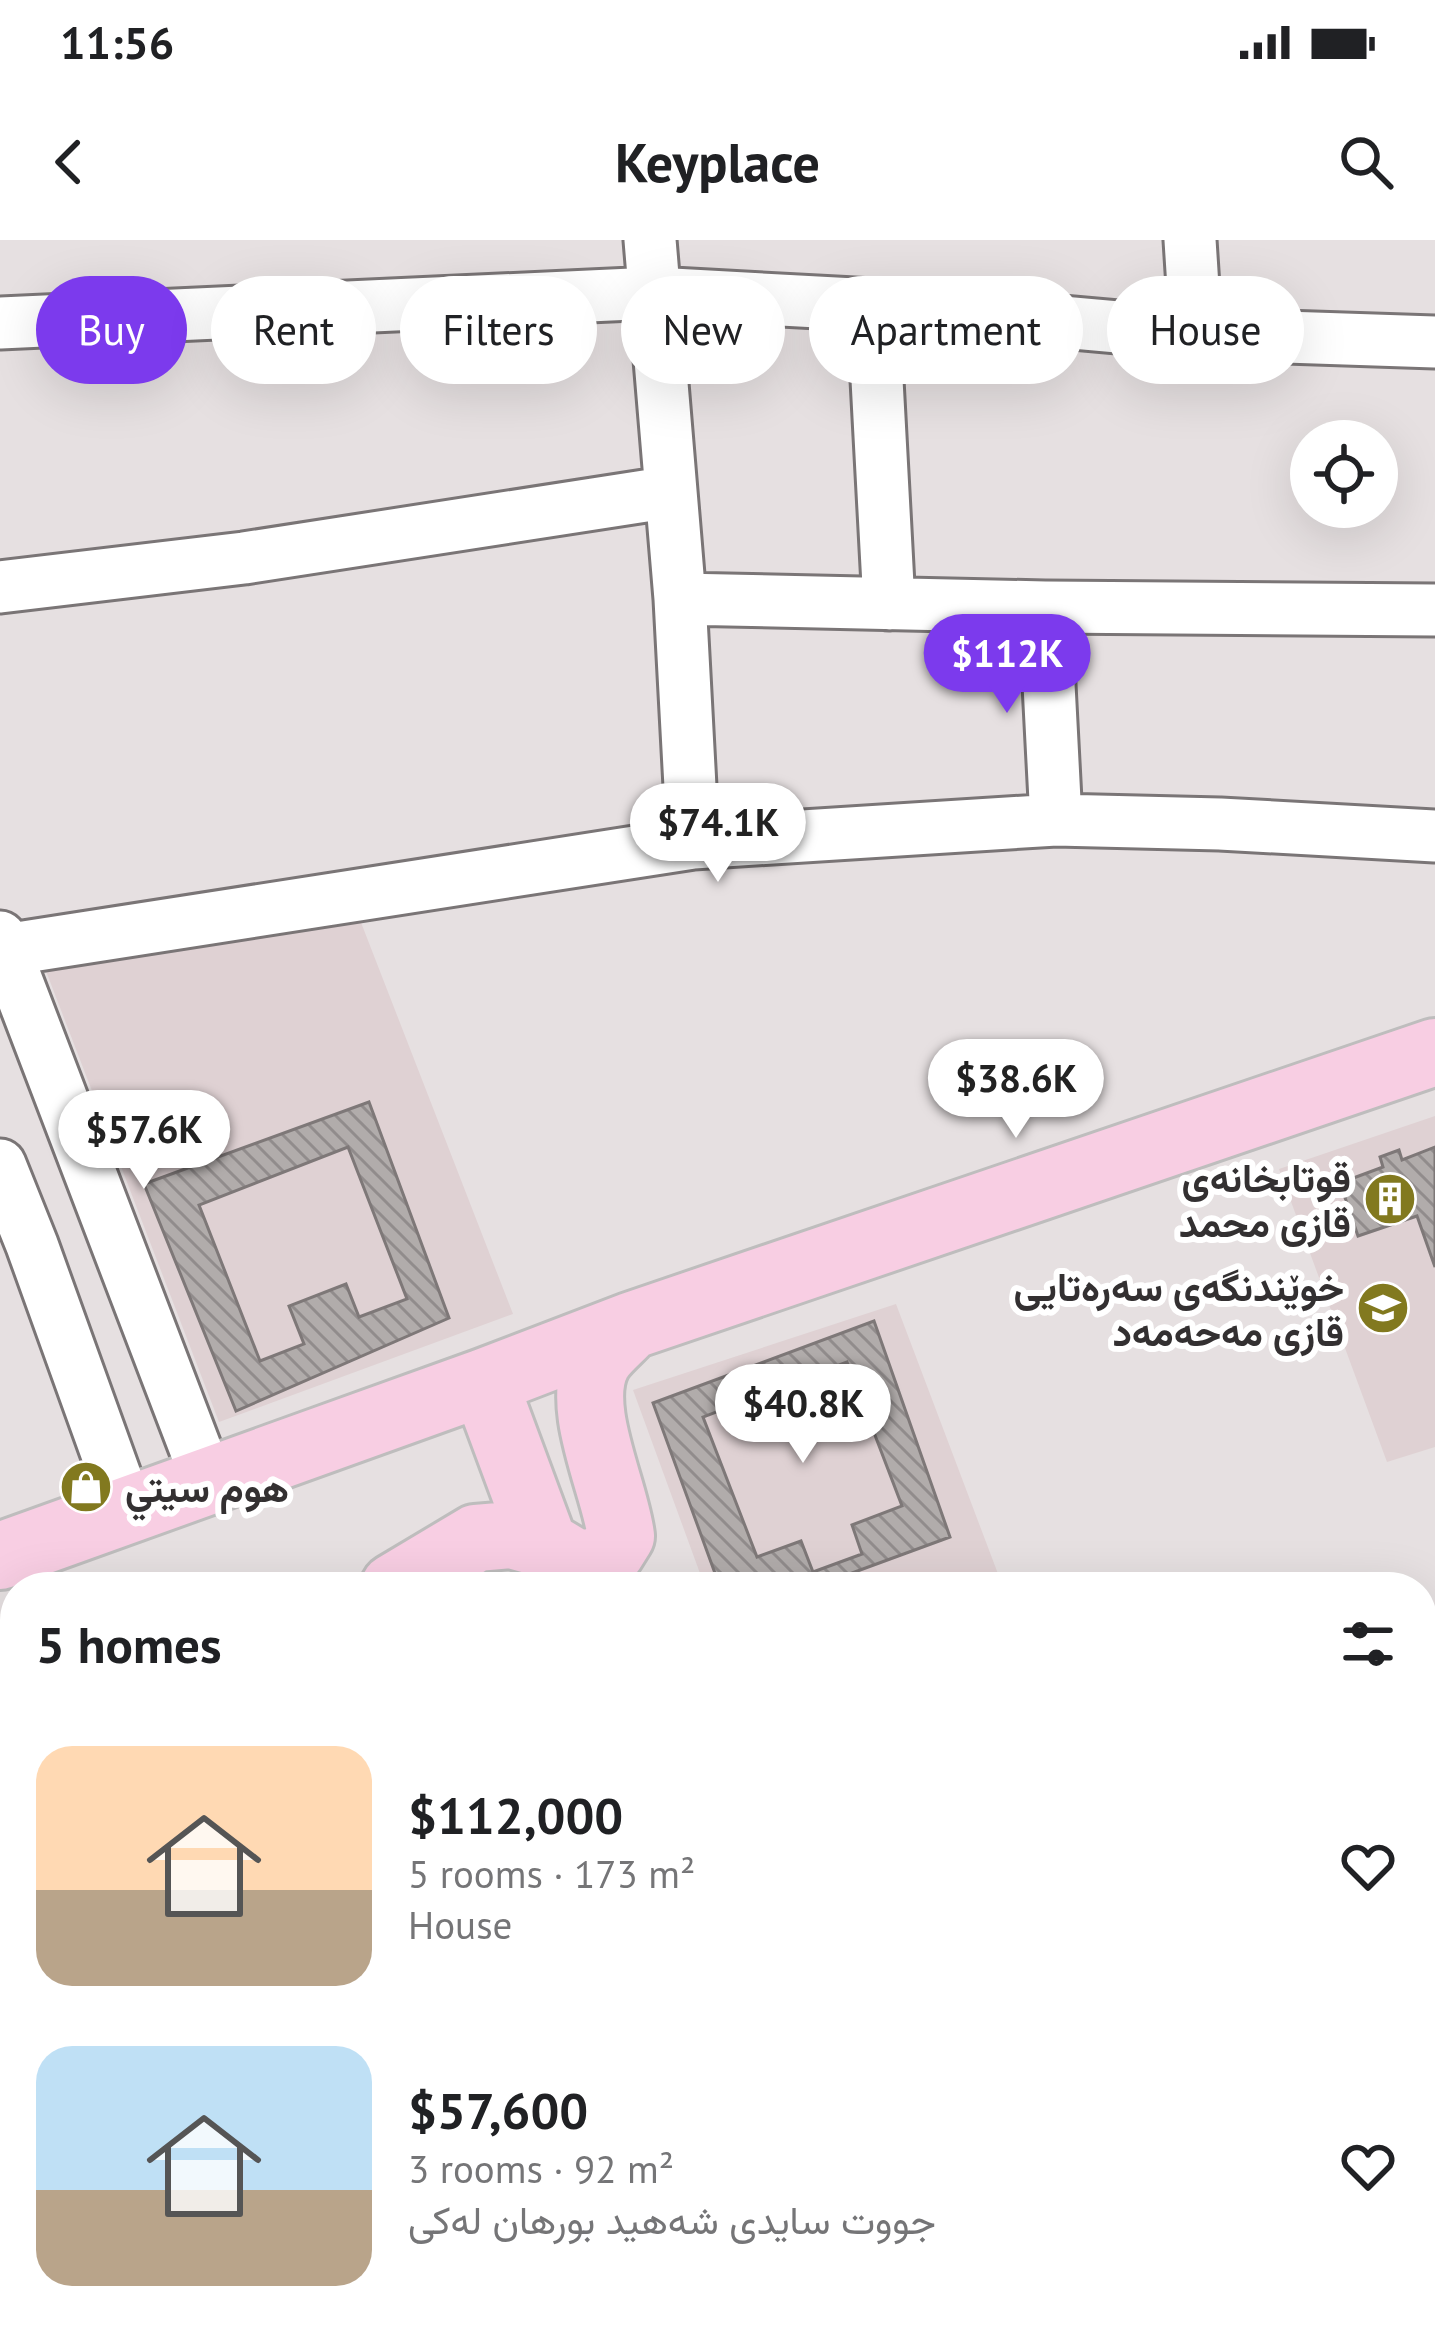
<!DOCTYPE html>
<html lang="en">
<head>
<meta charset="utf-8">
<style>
  body { margin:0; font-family:"PT Sans",Vazirmatn,sans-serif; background:#f2f2f2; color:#202124; height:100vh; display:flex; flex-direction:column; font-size:45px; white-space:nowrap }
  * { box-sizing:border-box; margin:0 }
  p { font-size:39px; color:#757577 }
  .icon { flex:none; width:66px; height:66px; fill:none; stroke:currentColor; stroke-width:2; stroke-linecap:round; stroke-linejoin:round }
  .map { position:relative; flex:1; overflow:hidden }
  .details { position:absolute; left:0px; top:1332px; width:1437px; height:771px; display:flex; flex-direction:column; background:#fff; border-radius:48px 48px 0 0; box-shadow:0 12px 48px #0002 }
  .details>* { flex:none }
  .banner { position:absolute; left:36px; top:36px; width:1365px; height:108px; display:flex; gap:24px }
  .controls { position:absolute; left:1290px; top:180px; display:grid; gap:24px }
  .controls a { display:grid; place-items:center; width:108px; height:108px; border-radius:50%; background:#fff; box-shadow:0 12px 48px #0002; font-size:60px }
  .price { position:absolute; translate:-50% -102px; padding:0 27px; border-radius:42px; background:#fff; color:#222; font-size:39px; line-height:78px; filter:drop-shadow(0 3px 6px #0008) }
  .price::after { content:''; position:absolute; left:50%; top:72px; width:36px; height:27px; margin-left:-18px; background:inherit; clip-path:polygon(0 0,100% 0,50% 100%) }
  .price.current { background:#7c3aed; color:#fff }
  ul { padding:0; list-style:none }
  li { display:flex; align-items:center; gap:36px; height:300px; padding:0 36px }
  li span { display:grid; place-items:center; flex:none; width:336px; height:240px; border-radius:36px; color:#555 }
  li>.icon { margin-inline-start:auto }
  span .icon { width:144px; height:144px; fill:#fffc; stroke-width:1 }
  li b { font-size:51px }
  h2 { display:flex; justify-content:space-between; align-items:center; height:144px; padding:0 36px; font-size:51px }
  .pill { padding:0 42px; border-radius:54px; background:#fff; box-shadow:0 12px 48px #0002; font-size:42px; line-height:108px }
  .pill.current { background:#7c3aed; color:#fff }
  .status { display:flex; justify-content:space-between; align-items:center; height:84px; padding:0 60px; background:#fff; direction:ltr }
  .status svg { height:33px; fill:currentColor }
  header { display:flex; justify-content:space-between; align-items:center; height:156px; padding:0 36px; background:#fff; font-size:54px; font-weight:600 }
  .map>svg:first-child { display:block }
  .built { fill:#dfd1d3 }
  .building { fill:url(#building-back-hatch); stroke:#7e7878; stroke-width:3; fill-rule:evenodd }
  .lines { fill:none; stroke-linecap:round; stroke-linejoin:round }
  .minor-casing { stroke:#7a7576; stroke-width:57 }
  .major-casing { stroke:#bebdbd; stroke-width:72 }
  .minor { stroke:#fff; stroke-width:51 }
  .major { stroke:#f8cee3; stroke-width:66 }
  .labels { text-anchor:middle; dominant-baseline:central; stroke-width:12; stroke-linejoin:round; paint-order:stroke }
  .poi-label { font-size:39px; font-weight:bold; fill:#333031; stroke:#fff; text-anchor:end }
</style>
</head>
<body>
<div class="status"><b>11:56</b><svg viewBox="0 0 49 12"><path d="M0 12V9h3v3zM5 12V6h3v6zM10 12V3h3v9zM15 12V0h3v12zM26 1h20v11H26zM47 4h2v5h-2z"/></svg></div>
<header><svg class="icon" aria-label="back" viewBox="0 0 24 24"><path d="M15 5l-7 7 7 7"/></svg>Keyplace<svg class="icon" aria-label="search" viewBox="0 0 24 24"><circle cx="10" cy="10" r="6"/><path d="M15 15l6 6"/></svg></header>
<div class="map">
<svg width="1435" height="2102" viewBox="0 0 1435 2102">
  <defs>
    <pattern id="building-back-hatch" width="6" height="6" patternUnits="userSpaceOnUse" patternTransform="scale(3)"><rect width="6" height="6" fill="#b1acab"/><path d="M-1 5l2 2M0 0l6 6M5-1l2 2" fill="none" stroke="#918c8c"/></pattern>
  </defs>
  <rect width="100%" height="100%" fill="#e6e0e1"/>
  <!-- built -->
  <path class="built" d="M 355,667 L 513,1074 L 219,1182 L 41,718 Z
    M 1435,876 L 1435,1207 L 1387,1222 L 1279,929 Z
    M 896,1064 L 1003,1347 L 705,1347 L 633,1150 Z
    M 918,2088 L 1388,2088 L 1388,2102 L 918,2102 Z"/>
  <!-- building -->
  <path class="building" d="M 369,862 L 449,1078 L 236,1171 L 144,944 ZM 348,907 L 407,1059 L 359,1077 L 346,1044 L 289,1066 L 304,1104 L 260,1121 L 199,965 Z
    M 1435,907 L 1435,1027 L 1417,976 L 1358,996 L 1340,943 L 1383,927 L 1380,917 L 1399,910 L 1402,920 Z
    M 874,1081 L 950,1297 L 814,1347 L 720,1347 L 653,1163 ZM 847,1122 L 902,1266 L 852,1285 L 862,1314 L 813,1332 L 801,1301 L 757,1317 L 703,1177 Z"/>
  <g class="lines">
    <!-- minor casing -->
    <g class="minor-casing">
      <path id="minor" d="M 650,0 L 680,359 L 693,603
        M 1190,0 L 1196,94
        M 873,65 L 889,364
        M 0,83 L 654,53 L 873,65 L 1196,94 L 1435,102
        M 0,347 L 244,318 L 671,252
        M 680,359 L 1045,367 L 1435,370
        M 1045,367 L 1056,580
        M 0,697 L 207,1239
        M 5,710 L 693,603 L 1056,580 L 1220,584 L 1435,596
        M 0,925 L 32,1005 L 127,1269
        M 1422,1480 L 1435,1480
        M 1,1573 L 15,1717
        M 1422,1724 L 1435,1724
        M 50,2088 L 52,2102
        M 855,2088 L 861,2102"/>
    </g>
    <!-- major casing -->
    <g class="major-casing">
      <path id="major" d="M 484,1142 L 544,1304
        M 0,1316 L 484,1142 L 630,1086 L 1435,812
        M 394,1347 L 476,1298 L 512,1295 L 544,1304 L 574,1322 L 595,1323 L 611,1312 L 621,1296 C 615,1247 573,1167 598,1121 C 605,1109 621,1097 630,1086
        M 0,1573 L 15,1565"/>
    </g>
    <!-- minor -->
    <use href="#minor" class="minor"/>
    <!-- major -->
    <use href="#major" class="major"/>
  </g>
  <!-- icons -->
  <defs>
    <g id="building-disc" transform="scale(2.7)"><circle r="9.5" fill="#82791f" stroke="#fff"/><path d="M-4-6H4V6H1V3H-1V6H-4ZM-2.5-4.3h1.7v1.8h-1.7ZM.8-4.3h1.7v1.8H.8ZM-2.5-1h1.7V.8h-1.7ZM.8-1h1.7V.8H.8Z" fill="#fff"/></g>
    <g id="school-disc" transform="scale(2.7)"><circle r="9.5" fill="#82791f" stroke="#fff"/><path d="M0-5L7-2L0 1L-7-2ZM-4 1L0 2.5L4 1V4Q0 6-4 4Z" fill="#fff"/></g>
    <g id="shop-disc" transform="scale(2.7)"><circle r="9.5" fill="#82791f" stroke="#fff"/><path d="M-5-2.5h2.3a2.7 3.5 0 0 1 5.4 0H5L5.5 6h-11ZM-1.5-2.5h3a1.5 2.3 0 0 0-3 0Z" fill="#fff"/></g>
  </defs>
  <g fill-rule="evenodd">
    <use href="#building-disc" x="1390" y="959"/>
    <use href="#school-disc" x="1383" y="1068"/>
    <use href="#shop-disc" x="86" y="1247"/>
  </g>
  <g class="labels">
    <!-- poi labels -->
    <g class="poi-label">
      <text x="1351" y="937">قوتابخانەی<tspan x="1351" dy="45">قازی محمد</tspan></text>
      <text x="1344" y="1046">خوێندنگەی سەرەتایی<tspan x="1344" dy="45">قازی مەحەمەد</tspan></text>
      <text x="125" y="1247" text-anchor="start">هوم سيتي</text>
    </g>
  </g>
</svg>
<div class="controls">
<a><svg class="icon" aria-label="locate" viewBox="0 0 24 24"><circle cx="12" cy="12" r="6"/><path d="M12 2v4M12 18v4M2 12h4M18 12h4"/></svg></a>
</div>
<b class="price current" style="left:1007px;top:476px">$112K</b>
<b class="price" style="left:718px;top:645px">$74.1K</b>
<b class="price" style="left:1016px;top:901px">$38.6K</b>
<b class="price" style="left:144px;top:952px">$57.6K</b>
<b class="price" style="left:803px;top:1226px">$40.8K</b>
<div class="banner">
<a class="pill current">Buy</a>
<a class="pill">Rent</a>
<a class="pill">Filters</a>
<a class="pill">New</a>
<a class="pill">Apartment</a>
<a class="pill">House</a>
</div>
<section class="details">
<h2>5 homes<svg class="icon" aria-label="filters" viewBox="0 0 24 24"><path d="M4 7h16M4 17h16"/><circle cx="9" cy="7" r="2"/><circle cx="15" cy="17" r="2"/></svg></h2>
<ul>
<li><span style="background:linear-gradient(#ffd9b3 60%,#b9a48a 0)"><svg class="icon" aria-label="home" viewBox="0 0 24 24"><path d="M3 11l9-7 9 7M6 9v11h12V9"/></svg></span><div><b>$112,000</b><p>5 rooms · 173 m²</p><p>House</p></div><svg class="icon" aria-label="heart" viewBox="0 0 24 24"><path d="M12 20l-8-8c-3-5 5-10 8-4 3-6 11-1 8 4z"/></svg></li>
<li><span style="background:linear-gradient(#bfe0f5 60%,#b9a48a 0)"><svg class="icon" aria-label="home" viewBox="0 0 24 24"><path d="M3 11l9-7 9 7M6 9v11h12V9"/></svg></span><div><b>$57,600</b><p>3 rooms · 92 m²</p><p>جووت سایدی شەهید بورهان لەکی</p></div><svg class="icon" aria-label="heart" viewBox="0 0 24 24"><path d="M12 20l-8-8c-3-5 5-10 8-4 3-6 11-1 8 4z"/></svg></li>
</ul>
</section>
</div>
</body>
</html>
